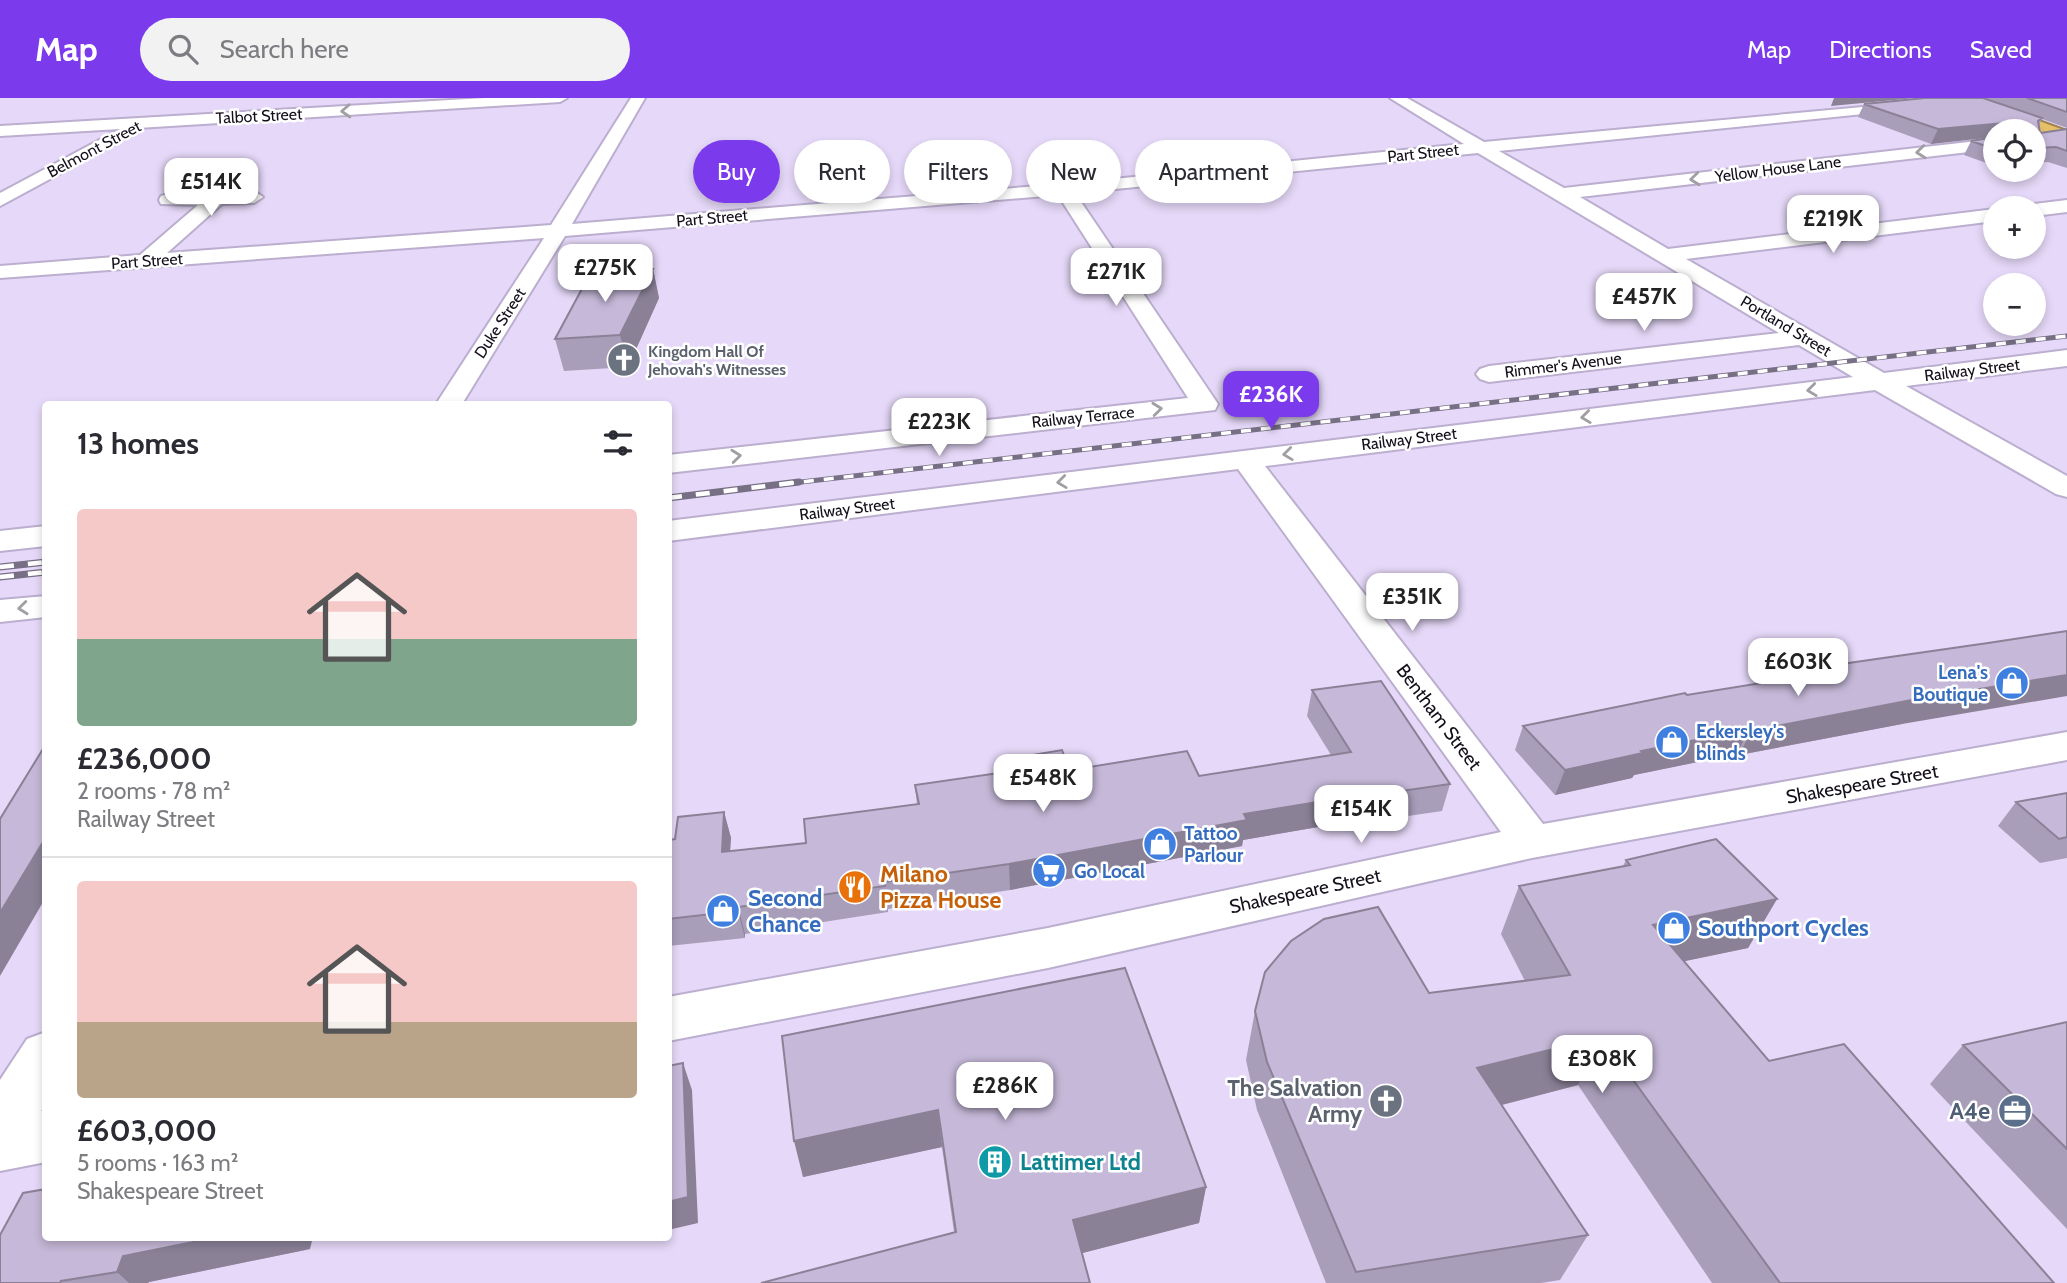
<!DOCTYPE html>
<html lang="en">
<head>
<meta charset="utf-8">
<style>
  body { margin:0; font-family:Cabin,sans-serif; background:#f2f2f3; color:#2b2b33; height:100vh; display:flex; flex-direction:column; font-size:26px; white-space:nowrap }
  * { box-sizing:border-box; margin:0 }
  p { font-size:23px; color:#7c7c81 }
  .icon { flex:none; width:38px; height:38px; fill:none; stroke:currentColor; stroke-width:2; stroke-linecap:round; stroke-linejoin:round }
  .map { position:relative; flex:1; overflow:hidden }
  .panel { position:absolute; left:42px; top:303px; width:630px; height:840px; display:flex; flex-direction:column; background:#fff; border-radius:7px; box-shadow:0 4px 10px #0003 }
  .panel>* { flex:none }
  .hud { position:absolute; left:693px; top:42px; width:665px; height:63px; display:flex; gap:14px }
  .fabs { position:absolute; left:1983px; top:21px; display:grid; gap:14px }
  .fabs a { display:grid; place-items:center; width:63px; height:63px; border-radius:50%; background:#fff; box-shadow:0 4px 10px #0003; font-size:35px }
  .price { position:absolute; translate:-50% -60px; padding:0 16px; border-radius:14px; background:#fff; color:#222; font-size:23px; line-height:46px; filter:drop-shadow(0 2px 4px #0008) }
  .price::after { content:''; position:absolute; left:50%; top:42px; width:21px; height:16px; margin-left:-10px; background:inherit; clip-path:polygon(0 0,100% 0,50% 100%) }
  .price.selected { background:#7c3aed; color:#fff }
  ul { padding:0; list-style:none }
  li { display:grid; align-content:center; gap:14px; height:371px; padding:0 35px }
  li+li { border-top:2px solid #e1e1e2 }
  li span { display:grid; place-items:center; height:217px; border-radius:7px; color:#555 }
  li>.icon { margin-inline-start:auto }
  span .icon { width:126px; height:126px; fill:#fffc; stroke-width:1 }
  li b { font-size:30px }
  h2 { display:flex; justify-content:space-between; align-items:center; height:84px; padding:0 35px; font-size:30px }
  .pill { padding:0 24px; border-radius:32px; background:#fff; box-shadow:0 4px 10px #0003; font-size:24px; line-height:63px }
  .pill.selected { background:#7c3aed; color:#fff }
  header { display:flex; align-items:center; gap:42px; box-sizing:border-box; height:98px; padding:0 35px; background:#7c3aed; color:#fff }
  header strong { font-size:33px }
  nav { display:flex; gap:38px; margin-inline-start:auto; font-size:24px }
  .search { width:490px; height:63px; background:#f2f2f3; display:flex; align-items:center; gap:18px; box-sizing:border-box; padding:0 24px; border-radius:38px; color:#7c7c81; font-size:26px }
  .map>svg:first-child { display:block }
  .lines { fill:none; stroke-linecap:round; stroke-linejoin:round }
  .minor-casing { stroke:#bbaece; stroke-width:4 }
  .highway-casing { stroke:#9c814d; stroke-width:4 }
  .minor { fill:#fff; fill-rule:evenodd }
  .highway { fill:#e6bf68; fill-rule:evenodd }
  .rail-far1-casing { stroke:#776f84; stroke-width:5 }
  .rail-casing { stroke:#776f84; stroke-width:7 }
  .rail-far1 { stroke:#fff; stroke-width:3.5; stroke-dasharray:10; stroke-linecap:butt }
  .rail { stroke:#fff; stroke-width:4.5; stroke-dasharray:14; stroke-linecap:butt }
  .wall { fill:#a99eba }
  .shaded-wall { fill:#8a8197 }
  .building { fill:#c5b8d8; stroke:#8a8197; stroke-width:2 }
  .oneway { stroke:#a19fa3 }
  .labels { text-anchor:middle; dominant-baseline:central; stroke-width:5; stroke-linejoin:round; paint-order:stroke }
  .far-street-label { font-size:16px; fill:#140f1a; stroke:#fff }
  .far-worship-label { font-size:16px; font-weight:bold; fill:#5b616d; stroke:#fff; text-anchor:start }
  .shop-label { font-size:19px; font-weight:bold; fill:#366cbe; stroke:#fff; text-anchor:start }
  .street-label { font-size:19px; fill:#140f1a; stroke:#fff }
  .near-food-label { font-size:23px; font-weight:bold; fill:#c56008; stroke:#fff; text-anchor:start }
  .near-shop-label { font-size:23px; font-weight:bold; fill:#366cbe; stroke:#fff; text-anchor:start }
  .near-worship-label { font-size:23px; font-weight:bold; fill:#5b616d; stroke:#fff; text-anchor:end }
  .near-service-label { font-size:23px; font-weight:bold; fill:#4e5e75; stroke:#fff; text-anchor:end }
  .near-culture-label { font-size:23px; font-weight:bold; fill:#0d838f; stroke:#fff; text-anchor:start }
</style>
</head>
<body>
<header>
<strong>Map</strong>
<div class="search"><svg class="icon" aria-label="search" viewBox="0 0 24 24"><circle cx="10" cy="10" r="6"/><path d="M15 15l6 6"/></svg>Search here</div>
<nav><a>Map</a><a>Directions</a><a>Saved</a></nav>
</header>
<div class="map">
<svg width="2067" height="1185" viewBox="0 0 2067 1185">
  <rect width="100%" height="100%" fill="#e5d8f8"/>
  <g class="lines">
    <!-- minor casing -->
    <g class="minor-casing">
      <path id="minor" d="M 485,0 L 567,0 L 560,4 L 138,30 L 137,34 L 0,108 L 0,95 L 120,31 L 0,38 L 0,28 Z
        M 631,0 L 645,0 L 572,126 L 1063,86 L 1464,46 L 1390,0 L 1407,0 L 1484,44 L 1917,4 L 1919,7 L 1917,10 L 1912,11 L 1499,53 L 1564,90 L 1995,41 L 1995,51 L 1580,99 L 1668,151 L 1995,111 L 1995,123 L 1686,161 L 1884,275 L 2067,252 L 2067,268 L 1906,288 L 2067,378 L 2067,399 L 2056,396 L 1875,292 L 1265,368 L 1543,726 L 2067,634 L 2067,662 L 1532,760 L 1048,870 L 668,943 L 668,899 L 1048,830 L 1501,734 L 1238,371 L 668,443 L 668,423 L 1853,279 L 1799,247 L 1489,284 L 1480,281 L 1476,276 L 1480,271 L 1489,268 L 1779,235 L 1478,55 L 1075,95 L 1218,306 L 1215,312 L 668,375 L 668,357 L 1188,300 L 1058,97 L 565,138 L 462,306 L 436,306 L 544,140 L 0,180 L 0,168 L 140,157 L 198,107 L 161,106 L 159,102 L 161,98 L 168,96 L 254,93 L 263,99 L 254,105 L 222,106 L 167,155 L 551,127 Z
        M 2067,102 L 2067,114 L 2034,118 L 2034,110 L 2026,110 L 2034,106 Z
        M 46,428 L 46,448 L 0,453 L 0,433 Z
        M 46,498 L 46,519 L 0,524 L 0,502 Z
        M 46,934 L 46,1006 L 41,1013 L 46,1012 L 46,1064 L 0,1073 L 0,982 L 27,941 Z"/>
    </g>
    <!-- highway casing -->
    <g class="highway-casing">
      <path id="highway" d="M 1954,0 L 1975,0 L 2067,33 L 2067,43 L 1956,3 Z"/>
    </g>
    <!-- minor -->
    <use href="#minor" class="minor"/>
    <!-- highway -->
    <use href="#highway" class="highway"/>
    <!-- rail-far1 casing -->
    <g class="rail-far1-casing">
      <path id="rail-far1" d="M 784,386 L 2067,238"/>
    </g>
    <!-- rail casing -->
    <g class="rail-casing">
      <path id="rail" d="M 668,400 L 799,384
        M 0,469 L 46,464
        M 0,479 L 46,474"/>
    </g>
    <!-- rail-far1 -->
    <use href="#rail-far1" class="rail-far1"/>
    <!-- rail -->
    <use href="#rail" class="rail"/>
  </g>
  <!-- wall -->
  <path class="wall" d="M 1924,0 L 2067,0 L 2067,30 L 2042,21 L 2039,27 L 2040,35 L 2067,31 L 2067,70 L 2048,64 L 2034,65 L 2034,33 L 1995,33 L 1931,46 L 1858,19 L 1864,6 Z
    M 1995,39 L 1995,67 L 1992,67 L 1964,57 L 1971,43 Z
    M 653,171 L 659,200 L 628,269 L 564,273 L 555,241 Z
    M 1786,574 L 1902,626 L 1739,657 L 1737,656 L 1634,677 L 1632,680 L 1555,697 L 1515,652 L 1523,628 L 1782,581 Z
    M 1312,592 L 1450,686 L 1442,713 L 1361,725 L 1359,722 L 1243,742 L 1242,748 L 1010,792 L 888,811 L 888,814 L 745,836 L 745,840 L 668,848 L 668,742 L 675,741 L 724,714 L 731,740 L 730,753 L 806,745 L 917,707 L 915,687 L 1015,673 L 1015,660 L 1067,665 L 1090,669 L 1199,678 L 1331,657 L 1307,618 Z
    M 2067,695 L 2067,760 L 2040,765 L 1998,728 L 2016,704 Z
    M 1626,762 L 1777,801 L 1748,850 L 1684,863 L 1769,963 L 2054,1185 L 1712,1185 L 1578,987 L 1502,1007 L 1588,1137 L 1560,1182 L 1541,1185 L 1326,1185 L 1257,1012 L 1246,962 L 1255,913 L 1429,895 L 1525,883 L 1501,836 L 1519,788 L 1623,768 Z
    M 2067,924 L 2067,1131 L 1930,986 L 1963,947 Z
    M 782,938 L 1206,1089 L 1199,1125 L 1082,1155 L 954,1134 L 942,1049 L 803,1079 Z
    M 310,1151 L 149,1184 L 148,1185 L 0,1185 Z"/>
  <!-- shaded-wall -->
  <path class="shaded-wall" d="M 1834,0 L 1915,0 L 1831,8 Z
    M 2004,25 L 2000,33 L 1995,33 L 1995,39 L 1931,46 L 1938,31 Z
    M 653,171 L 659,200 L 628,269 L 620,237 Z
    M 2067,577 L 2067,598 L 1902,626 L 1739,657 L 1751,633 L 1917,601 Z
    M 1749,631 L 1737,656 L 1634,677 L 1632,680 L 1555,697 L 1565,672 L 1641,653 Z
    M 1366,696 L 1359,722 L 1243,742 L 1242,748 L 1010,792 L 1009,766 L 1244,716 Z
    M 724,714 L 731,740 L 728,781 L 722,754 Z
    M 46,739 L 46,799 L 0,878 L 0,815 Z
    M 1777,801 L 1748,850 L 1628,875 L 1653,827 Z
    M 738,809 L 745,836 L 745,840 L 738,813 Z
    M 1602,939 L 1578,987 L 1458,1018 L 1477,970 Z
    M 683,965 L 692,992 L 698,1125 L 668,1132 L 668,1104 Z
    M 938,1012 L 942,1049 L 803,1079 L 794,1043 Z
    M 1206,1089 L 1199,1125 L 1071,1158 L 1073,1122 Z
    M 218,1139 L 313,1139 L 310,1151 L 149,1184 L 148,1185 L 129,1185 L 117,1174 L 123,1158 Z"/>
  <!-- building -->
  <path class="building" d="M 1925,0 L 1983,0 L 2042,20 L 2038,23 L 2040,35 L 2067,31 L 2067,53 L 2056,49 L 2034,50 L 2034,33 L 2004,33 L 2004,25 L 1938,31 L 1864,6 Z
    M 2027,0 L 2067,0 L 2067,14 Z
    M 1995,39 L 1995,51 L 1971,43 Z
    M 653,171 L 620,237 L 555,241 L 591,174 Z
    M 2067,533 L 2067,577 L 1917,601 L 1751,633 L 1749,631 L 1641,653 L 1643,655 L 1565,672 L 1523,628 L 1685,595 L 1687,597 L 1793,580 L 1786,574 L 1988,545 Z
    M 1381,583 L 1450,686 L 1367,698 L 1366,696 L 1244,716 L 1247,722 L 1009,766 L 885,784 L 885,788 L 738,809 L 738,813 L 668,821 L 668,742 L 675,741 L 678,719 L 724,714 L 722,754 L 806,745 L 804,721 L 919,706 L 915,687 L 1019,672 L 1015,660 L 1062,652 L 1067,665 L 1087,662 L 1090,669 L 1187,653 L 1199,678 L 1351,654 L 1312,592 Z
    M 46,646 L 46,739 L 0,815 L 0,721 Z
    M 2067,695 L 2067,739 L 2059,741 L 2016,704 Z
    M 1716,741 L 1777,801 L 1653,827 L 1769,963 L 1844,946 L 2054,1185 L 1780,1185 L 1602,939 L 1477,970 L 1588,1137 L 1356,1174 L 1267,964 L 1255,913 L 1265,874 L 1291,843 L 1324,821 L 1378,809 L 1429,895 L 1570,877 L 1519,788 L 1630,767 L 1626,762 Z
    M 1125,870 L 1206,1089 L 1073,1122 L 1090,1185 L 761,1185 L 956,1134 L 938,1012 L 794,1043 L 782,938 Z
    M 2067,924 L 2067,1051 L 1963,947 Z
    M 683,965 L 688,1099 L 668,1104 L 668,968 Z
    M 46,1091 L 46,1139 L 218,1139 L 123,1158 L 117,1174 L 61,1183 L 60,1185 L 0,1185 L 0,1137 L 23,1095 Z"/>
  <!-- one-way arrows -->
  <defs><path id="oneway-chevron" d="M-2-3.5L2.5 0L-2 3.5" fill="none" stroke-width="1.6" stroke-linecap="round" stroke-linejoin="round" transform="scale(1.75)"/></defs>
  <g class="oneway">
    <use href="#oneway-chevron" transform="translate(346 13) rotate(177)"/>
    <use href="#oneway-chevron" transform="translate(1921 54) rotate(174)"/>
    <use href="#oneway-chevron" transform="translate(1695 81) rotate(174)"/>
    <use href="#oneway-chevron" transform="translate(1812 292) rotate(173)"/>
    <use href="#oneway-chevron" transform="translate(1157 311) rotate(-6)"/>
    <use href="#oneway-chevron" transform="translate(1586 319) rotate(173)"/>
    <use href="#oneway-chevron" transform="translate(1288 356) rotate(173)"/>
    <use href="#oneway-chevron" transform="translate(736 358) rotate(-6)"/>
    <use href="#oneway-chevron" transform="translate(1062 384) rotate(173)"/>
    <use href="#oneway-chevron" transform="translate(23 510) rotate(174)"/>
  </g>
  <!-- icons -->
  <defs>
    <g id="church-disc" transform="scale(1.75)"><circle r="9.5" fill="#6b7280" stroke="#fff"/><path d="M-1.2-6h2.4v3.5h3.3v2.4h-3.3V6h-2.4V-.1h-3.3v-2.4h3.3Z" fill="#fff"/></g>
    <g id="shop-disc" transform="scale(1.75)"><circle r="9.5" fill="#3f7fe0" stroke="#fff"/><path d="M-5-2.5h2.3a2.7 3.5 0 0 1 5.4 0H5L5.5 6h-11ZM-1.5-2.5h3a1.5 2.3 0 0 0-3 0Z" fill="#fff"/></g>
    <g id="supermarket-disc" transform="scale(1.75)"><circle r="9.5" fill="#3f7fe0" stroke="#fff"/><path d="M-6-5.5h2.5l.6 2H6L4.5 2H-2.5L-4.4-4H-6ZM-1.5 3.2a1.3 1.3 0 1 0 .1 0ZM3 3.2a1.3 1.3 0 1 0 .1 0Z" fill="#fff"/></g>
    <g id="restaurant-disc" transform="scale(1.75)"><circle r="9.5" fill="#e8710a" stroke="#fff"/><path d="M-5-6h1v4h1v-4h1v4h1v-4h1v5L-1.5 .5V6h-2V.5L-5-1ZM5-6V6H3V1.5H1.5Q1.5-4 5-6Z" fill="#fff"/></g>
    <g id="office-disc" transform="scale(1.75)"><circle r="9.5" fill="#5c6f8a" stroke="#fff"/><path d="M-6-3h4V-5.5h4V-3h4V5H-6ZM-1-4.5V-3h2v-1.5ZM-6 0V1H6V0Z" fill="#fff"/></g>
    <g id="building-disc" transform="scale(1.75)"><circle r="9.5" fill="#0f9aa8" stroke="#fff"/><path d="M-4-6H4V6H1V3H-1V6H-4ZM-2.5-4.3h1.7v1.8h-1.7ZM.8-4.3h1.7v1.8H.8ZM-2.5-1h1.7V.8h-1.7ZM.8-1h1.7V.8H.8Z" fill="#fff"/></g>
  </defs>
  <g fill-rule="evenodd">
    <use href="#church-disc" x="624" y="262"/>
    <use href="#shop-disc" x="2012" y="585"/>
    <use href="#shop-disc" x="1672" y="644"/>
    <use href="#shop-disc" x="1160" y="746"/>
    <use href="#supermarket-disc" x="1049" y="773"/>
    <use href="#restaurant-disc" x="855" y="789"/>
    <use href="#shop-disc" x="723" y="813"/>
    <use href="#shop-disc" x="1674" y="830"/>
    <use href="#church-disc" x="1386" y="1003"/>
    <use href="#office-disc" x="2015" y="1013"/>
    <use href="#building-disc" x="995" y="1064"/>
  </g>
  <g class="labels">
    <!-- far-street labels -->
    <g class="far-street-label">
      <text transform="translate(259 18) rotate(-3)">Talbot Street</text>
      <text transform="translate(94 51) rotate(-28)">Belmont Street</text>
      <text transform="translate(1423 55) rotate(-6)">Part Street</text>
      <text transform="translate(1778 71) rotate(-7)">Yellow House Lane</text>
      <text transform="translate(712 120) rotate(-5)">Part Street</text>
      <text transform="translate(147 163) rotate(-4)">Part Street</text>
      <text transform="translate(500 225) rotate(-57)">Duke Street</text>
      <text transform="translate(1786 228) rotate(31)">Portland Street</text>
      <text transform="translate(1563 267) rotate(-7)">Rimmer's Avenue</text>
      <text transform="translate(1972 272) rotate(-7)">Railway Street</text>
      <text transform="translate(1083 319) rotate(-6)">Railway Terrace</text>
      <text transform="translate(1409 341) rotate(-7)">Railway Street</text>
      <text transform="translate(847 411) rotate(-7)">Railway Street</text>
    </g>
    <!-- far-worship labels -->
    <g class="far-worship-label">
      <text x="648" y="253">Kingdom Hall Of<tspan x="648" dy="18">Jehovah's Witnesses</tspan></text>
    </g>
    <!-- shop labels -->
    <g class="shop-label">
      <text x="1988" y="574" text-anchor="end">Lena's<tspan x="1988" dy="22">Boutique</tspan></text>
      <text x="1696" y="633">Eckersley's<tspan x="1696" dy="22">blinds</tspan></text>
      <text x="1184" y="735">Tattoo<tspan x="1184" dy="22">Parlour</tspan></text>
      <text x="1074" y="773">Go Local</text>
    </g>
    <!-- street labels -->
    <g class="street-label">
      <text transform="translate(1439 619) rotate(53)">Bentham Street</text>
      <text transform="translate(1862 686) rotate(-10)">Shakespeare Street</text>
      <text transform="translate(1305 793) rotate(-12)">Shakespeare Street</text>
    </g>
    <!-- near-food labels -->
    <g class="near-food-label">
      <text x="880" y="776">Milano<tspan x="880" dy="26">Pizza House</tspan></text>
    </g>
    <!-- near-shop labels -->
    <g class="near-shop-label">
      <text x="748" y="800">Second<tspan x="748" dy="26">Chance</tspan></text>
      <text x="1698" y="830">Southport Cycles</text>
    </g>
    <!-- near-worship labels -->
    <g class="near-worship-label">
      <text x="1362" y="990">The Salvation<tspan x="1362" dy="26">Army</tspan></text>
    </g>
    <!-- near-service labels -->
    <g class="near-service-label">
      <text x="1990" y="1013">A4e</text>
    </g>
    <!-- near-culture labels -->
    <g class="near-culture-label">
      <text x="1020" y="1064">Lattimer Ltd</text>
    </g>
  </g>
</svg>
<div class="fabs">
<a><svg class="icon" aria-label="locate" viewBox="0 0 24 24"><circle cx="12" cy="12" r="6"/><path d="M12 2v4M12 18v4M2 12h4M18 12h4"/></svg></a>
<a>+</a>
<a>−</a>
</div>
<b class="price" style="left:211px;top:120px">£514K</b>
<b class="price" style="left:1833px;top:157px">£219K</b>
<b class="price" style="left:605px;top:206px">£275K</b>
<b class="price" style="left:1116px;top:210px">£271K</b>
<b class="price" style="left:1644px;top:235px">£457K</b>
<b class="price selected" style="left:1271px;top:333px">£236K</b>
<b class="price" style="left:939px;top:360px">£223K</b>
<b class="price" style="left:1412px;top:535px">£351K</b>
<b class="price" style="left:1798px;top:600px">£603K</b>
<b class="price" style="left:1043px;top:716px">£548K</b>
<b class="price" style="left:1361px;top:747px">£154K</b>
<b class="price" style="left:1602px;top:997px">£308K</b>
<b class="price" style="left:1005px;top:1024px">£286K</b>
<div class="hud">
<a class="pill selected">Buy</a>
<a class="pill">Rent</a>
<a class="pill">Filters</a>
<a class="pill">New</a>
<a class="pill">Apartment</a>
</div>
<section class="panel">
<h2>13 homes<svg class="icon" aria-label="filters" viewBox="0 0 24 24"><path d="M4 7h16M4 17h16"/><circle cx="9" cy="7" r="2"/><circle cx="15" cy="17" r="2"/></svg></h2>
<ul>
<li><span style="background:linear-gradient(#f6c9c9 60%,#7fa58c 0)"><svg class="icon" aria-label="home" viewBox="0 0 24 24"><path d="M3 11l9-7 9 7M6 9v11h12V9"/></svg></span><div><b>£236,000</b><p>2 rooms · 78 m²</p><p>Railway Street</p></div></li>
<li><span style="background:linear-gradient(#f6c9c9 65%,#b9a48a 0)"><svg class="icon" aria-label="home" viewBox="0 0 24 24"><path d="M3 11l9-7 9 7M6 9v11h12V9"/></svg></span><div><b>£603,000</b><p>5 rooms · 163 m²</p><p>Shakespeare Street</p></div></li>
</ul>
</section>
</div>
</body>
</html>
